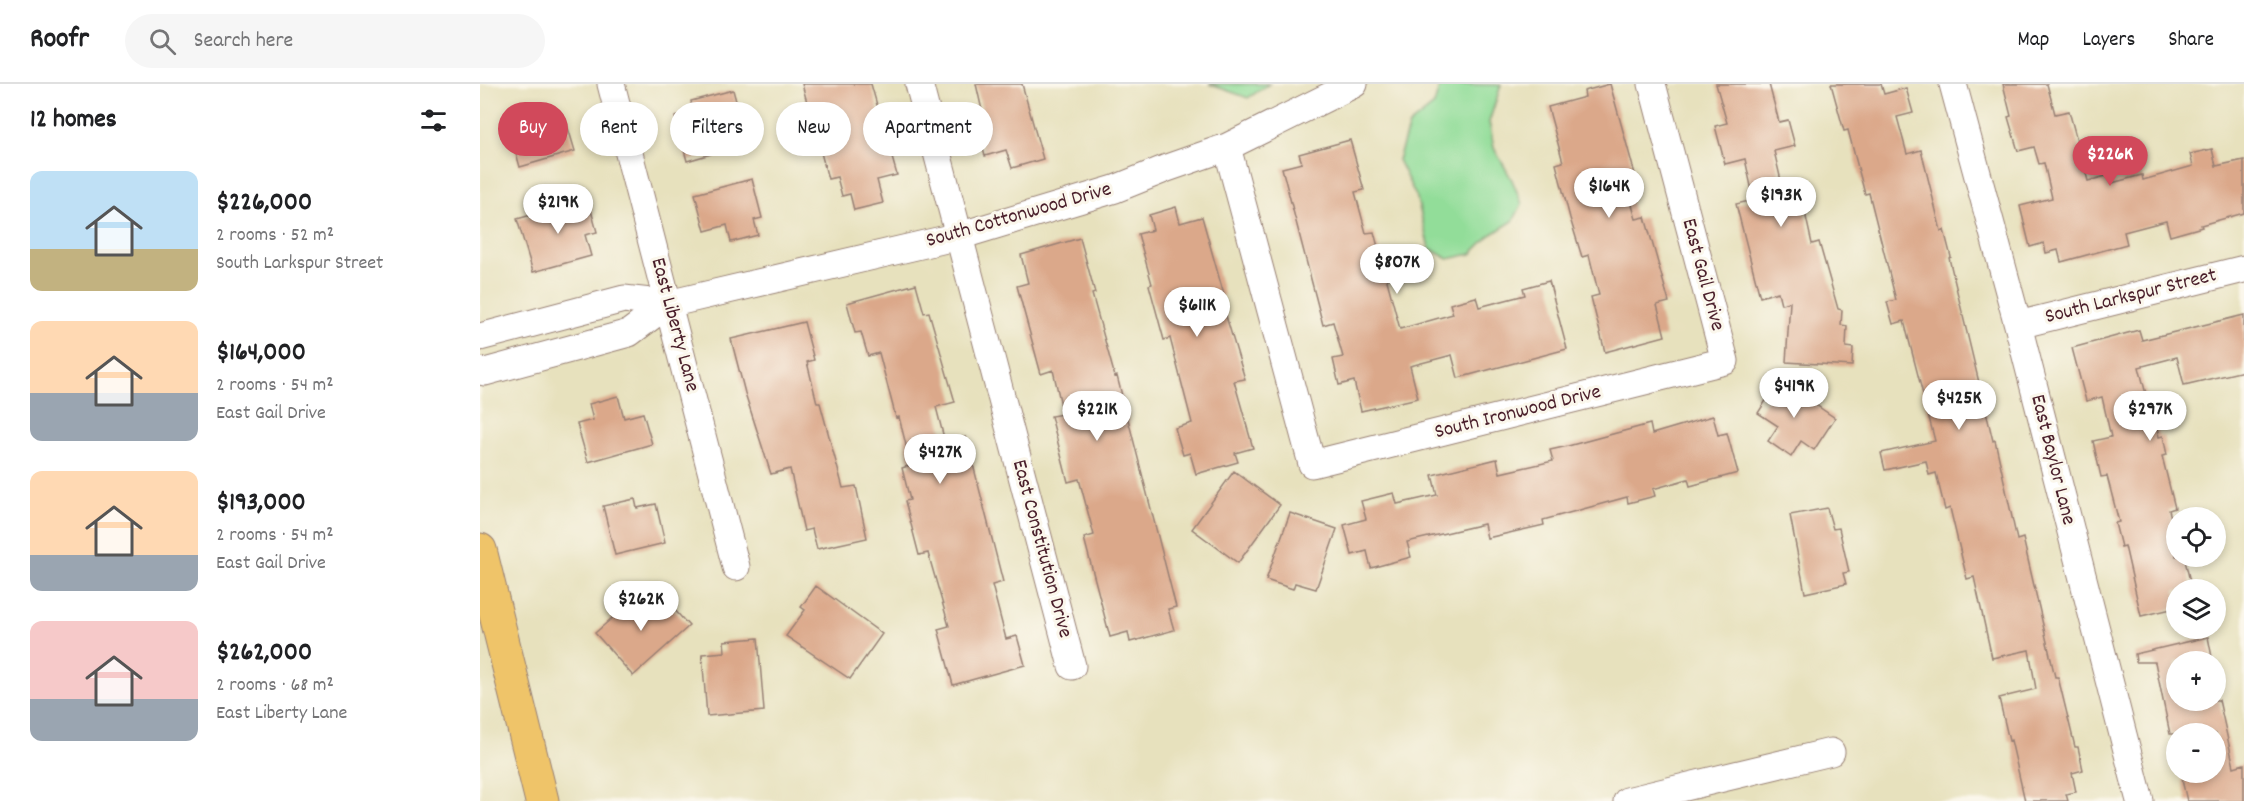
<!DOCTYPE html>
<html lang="en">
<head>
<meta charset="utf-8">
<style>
  body { margin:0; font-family:Dekko,sans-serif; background:#f6f6f6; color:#202124; height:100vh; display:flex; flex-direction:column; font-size:22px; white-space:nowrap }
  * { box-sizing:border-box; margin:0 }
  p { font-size:20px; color:#757577 }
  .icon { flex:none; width:33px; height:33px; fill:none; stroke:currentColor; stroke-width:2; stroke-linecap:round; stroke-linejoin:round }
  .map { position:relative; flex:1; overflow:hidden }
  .drawer { display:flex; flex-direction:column; background:#fff; width:480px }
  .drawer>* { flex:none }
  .top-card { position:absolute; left:18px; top:18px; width:570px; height:54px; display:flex; gap:12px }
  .controls { position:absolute; left:1686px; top:423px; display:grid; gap:12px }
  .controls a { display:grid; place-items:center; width:60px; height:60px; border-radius:50%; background:#fff; box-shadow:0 3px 9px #0003; font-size:30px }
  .price { position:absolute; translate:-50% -51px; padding:0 14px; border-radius:21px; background:#fff; color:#222; font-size:20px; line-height:39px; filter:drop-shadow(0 2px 3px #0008) }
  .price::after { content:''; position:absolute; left:50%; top:36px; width:18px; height:14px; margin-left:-9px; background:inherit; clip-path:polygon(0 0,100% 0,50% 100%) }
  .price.current { background:#d1495b; color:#fff }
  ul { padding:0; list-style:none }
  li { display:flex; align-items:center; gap:18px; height:150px; padding:0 30px }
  li span { display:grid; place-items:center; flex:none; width:168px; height:120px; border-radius:12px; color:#555 }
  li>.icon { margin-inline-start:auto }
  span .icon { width:72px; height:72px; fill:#fffc; stroke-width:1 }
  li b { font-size:26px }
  h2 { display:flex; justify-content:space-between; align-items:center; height:72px; padding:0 30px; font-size:26px }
  .tag { padding:0 21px; border-radius:27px; background:#fff; box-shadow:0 3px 9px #0003; font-size:21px; line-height:54px }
  .tag.current { background:#d1495b; color:#fff }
  header { display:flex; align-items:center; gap:36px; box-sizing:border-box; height:84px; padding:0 30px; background:#fff; border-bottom:2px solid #e0e0e0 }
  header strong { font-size:28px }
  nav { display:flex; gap:33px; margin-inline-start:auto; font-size:21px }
  .search { width:420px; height:54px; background:#f6f6f6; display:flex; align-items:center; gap:15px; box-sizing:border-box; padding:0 21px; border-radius:33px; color:#757577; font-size:22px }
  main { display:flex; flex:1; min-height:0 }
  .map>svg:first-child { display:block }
  .green { fill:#92dd99; stroke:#6e7e62; stroke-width:1.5 }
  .building { fill:#dba88a }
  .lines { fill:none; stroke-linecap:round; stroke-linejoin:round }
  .street-casing { stroke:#988074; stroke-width:29 }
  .primary-casing { stroke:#988074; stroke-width:35 }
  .street { stroke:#fff; stroke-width:27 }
  .primary { stroke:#efc469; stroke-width:33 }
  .labels { text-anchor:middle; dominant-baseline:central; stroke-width:6; stroke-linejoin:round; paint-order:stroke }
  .street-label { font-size:21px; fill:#4a1f2b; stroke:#fbf7ec }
</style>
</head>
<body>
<header>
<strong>Roofr</strong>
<div class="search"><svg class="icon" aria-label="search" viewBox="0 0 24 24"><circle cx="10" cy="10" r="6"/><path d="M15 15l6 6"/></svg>Search here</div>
<nav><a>Map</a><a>Layers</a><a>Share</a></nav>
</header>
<main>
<section class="drawer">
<h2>12 homes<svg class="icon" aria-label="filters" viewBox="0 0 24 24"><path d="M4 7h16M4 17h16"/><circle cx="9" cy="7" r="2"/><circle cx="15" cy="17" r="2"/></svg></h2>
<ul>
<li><span style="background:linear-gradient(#bfe0f5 65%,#c2b280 0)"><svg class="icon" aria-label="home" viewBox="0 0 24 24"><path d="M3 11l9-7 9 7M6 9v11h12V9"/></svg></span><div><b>$226,000</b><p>2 rooms · 52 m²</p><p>South Larkspur Street</p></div></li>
<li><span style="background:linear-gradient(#ffd9b3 60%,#9aa5b1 0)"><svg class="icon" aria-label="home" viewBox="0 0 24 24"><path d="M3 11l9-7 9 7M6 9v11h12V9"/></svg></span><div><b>$164,000</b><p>2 rooms · 54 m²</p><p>East Gail Drive</p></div></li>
<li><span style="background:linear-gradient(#ffd9b3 70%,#9aa5b1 0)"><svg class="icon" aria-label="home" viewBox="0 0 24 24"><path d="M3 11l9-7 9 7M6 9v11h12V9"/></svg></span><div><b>$193,000</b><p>2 rooms · 54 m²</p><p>East Gail Drive</p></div></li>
<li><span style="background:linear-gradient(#f6c9c9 65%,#9aa5b1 0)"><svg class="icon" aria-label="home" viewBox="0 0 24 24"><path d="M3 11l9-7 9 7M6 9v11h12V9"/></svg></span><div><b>$262,000</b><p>2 rooms · 68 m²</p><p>East Liberty Lane</p></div></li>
</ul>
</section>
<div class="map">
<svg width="1764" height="717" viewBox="0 0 1764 717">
  <rect width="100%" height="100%" fill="#fbf7ec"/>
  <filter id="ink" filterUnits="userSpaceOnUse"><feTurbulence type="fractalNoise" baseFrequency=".0167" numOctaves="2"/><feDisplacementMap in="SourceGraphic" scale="12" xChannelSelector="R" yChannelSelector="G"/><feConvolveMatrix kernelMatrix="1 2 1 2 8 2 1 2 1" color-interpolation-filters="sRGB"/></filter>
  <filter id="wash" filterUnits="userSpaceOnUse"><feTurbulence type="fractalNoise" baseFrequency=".008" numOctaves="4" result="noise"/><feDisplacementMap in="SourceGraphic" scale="24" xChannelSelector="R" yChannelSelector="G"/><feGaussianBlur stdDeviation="1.35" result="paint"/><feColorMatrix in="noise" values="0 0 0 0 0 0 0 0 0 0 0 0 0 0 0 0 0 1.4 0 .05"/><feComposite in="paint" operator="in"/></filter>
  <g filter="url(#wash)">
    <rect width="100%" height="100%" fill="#e7e1bd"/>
    <!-- green -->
    <path class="green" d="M 729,0 L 789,0 L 768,14 Z
      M 960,0 L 1021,1 L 1009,38 L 1014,64 L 1032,96 L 1042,120 L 1033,137 L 1009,152 L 991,170 L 968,175 L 949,164 L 937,114 L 918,76 L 929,41 L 954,21 Z"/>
    <g id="blocks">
      <!-- building -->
      <path class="building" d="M 322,0 L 391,0 L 417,91 L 397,96 L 403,119 L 374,126 L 370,110 L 362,112 L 357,93 L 348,95 L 338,57 L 333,58 L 327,34 L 331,33 Z
        M 496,0 L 542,0 L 563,75 L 532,84 L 526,66 L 505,72 L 495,37 L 504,35 Z
        M 1130,0 L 1156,94 L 1145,97 L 1156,135 L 1165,133 L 1189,218 L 1177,221 L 1185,252 L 1125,268 L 1111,213 L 1119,211 L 1109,171 L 1102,173 L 1090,134 L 1076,80 L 1083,78 L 1068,23 L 1105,13 L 1104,7 Z
        M 1236,0 L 1289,0 L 1299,38 L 1308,36 L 1315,62 L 1294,67 L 1302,101 L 1318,97 L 1332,160 L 1339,158 L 1358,225 L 1362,226 L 1361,241 L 1367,242 L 1366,263 L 1373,264 L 1372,282 L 1306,278 L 1310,218 L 1301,220 L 1298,208 L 1280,213 L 1256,120 L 1274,116 L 1265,75 L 1245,80 L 1235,42 L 1247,39 Z
        M 1351,0 L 1401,0 L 1404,10 L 1426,4 L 1433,29 L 1417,33 L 1427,70 L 1441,66 L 1461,147 L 1464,146 L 1471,173 L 1469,174 L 1513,357 L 1515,356 L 1537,456 L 1543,454 L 1575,593 L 1578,593 L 1595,663 L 1598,663 L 1603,686 L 1592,689 L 1596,708 L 1586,710 L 1588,717 L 1545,717 L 1531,656 L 1529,657 L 1519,614 L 1556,605 L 1549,566 L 1512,574 L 1494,493 L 1487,495 L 1470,424 L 1465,426 L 1456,389 L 1449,391 L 1446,377 L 1405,386 L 1401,369 L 1455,357 L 1424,237 L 1413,240 L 1407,218 L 1416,216 L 1389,109 L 1385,110 L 1368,46 L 1364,47 Z
        M 1523,0 L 1567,0 L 1575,30 L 1589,27 L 1608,97 L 1630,91 L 1632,99 L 1662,91 L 1663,96 L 1713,82 L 1710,70 L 1732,65 L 1736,82 L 1764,76 L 1764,129 L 1721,141 L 1722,143 L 1690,152 L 1686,137 L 1644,148 L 1647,160 L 1581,178 L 1578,166 L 1566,169 L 1564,159 L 1550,163 L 1540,122 L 1572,114 L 1564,79 L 1559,80 L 1554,63 L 1538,67 L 1528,33 L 1531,32 Z
        M 253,6 L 259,28 L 266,27 L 273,53 L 230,65 L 231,70 L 207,77 L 195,33 L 213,28 L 211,17 Z
        M 61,20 L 67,42 L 86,37 L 95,67 L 40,83 L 29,44 L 36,42 L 32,27 Z
        M 870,56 L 884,106 L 875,108 L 886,149 L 894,148 L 920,245 L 973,230 L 970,220 L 996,213 L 999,223 L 1045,211 L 1043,204 L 1069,197 L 1087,265 L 978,294 L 972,271 L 930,282 L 938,314 L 881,327 L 874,297 L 859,301 L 853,275 L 863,273 L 853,238 L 843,241 L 802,84 L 822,79 L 819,70 Z
        M 272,95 L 282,134 L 274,136 L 278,151 L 251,158 L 247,141 L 225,147 L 215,110 Z
        M 108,115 L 117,148 L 105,151 L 111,172 L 53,188 L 37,135 Z
        M 696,123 L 700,139 L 722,133 L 744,211 L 740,212 L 765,295 L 754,297 L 773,364 L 755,369 L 758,378 L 716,390 L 710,369 L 703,371 L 695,344 L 712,339 L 690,254 L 684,256 L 669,201 L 672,200 L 658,150 L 673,146 L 669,131 Z
        M 600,154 L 615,209 L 612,210 L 635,293 L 637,292 L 696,523 L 688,525 L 694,546 L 650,558 L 648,548 L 630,553 L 604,454 L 614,451 L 599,395 L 588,398 L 571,332 L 583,330 L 573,286 L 561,290 L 537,202 L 548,199 L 541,171 Z
        M 436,200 L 444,229 L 449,228 L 475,318 L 456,323 L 465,358 L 486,353 L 523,498 L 512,501 L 526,555 L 537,552 L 545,581 L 473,601 L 458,545 L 469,542 L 448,469 L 439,471 L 425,417 L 430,416 L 422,384 L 431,381 L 419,333 L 416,334 L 399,269 L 388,272 L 381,248 L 375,249 L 367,219 Z
        M 1764,231 L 1764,287 L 1704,301 L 1697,273 L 1659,283 L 1668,318 L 1671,317 L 1679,353 L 1683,352 L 1687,371 L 1682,372 L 1695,424 L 1689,426 L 1696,453 L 1696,472 L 1704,472 L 1712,506 L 1696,506 L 1696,524 L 1661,532 L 1645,462 L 1641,463 L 1635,439 L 1639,438 L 1627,392 L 1621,393 L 1613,357 L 1631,353 L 1622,313 L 1606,317 L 1592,264 L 1659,246 L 1662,256 Z
        M 324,238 L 334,276 L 327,278 L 337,319 L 340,319 L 363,404 L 376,402 L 387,454 L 337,465 L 332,445 L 324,447 L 310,385 L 291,390 L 265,309 L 251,255 Z
        M 1299,296 L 1355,334 L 1334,366 L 1321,357 L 1311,373 L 1288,357 L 1298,342 L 1278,329 Z
        M 138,312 L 144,334 L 163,329 L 172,360 L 108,378 L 97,340 L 113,336 L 109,320 Z
        M 1233,332 L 1238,351 L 1247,349 L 1258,389 L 1210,402 L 1208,395 L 1173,405 L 1175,412 L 1148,419 L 1147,413 L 1063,436 L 1064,441 L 1007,454 L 1004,440 L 927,458 L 931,473 L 891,484 L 887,467 L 872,471 L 864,441 L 886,435 L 881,417 L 914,409 L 917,420 L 957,411 L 952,391 L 1017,375 L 1020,389 L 1073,377 L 1070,366 L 1088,362 L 1170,340 L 1172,350 Z
        M 754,387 L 800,421 L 758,479 L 712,445 Z
        M 155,415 L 157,424 L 176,420 L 185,459 L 135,471 L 123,422 Z
        M 1347,424 L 1353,445 L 1359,444 L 1369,488 L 1363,489 L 1366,500 L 1325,509 L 1310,431 Z
        M 810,429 L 857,445 L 836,505 L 815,499 L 813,505 L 786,496 Z
        M 336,502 L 402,550 L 370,595 L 306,552 L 325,526 L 321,523 Z
        M 162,508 L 176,523 L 185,515 L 209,542 L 153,592 L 115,549 Z
        M 1728,553 L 1733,578 L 1696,578 L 1696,616 L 1739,616 L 1754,683 L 1764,680 L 1764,717 L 1707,717 L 1702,696 L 1736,688 L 1736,650 L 1690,650 L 1675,578 L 1656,578 L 1655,570 Z
        M 278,554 L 284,627 L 227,632 L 222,570 L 245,568 L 244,557 Z"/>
    </g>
  </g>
  <g filter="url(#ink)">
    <use href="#blocks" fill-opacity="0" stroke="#988074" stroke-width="1.5"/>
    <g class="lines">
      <!-- street casing -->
      <g class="street-casing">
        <path id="street" d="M 131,0 L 256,483
          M 439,0 L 592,582
          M 1473,0 L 1538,241 L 1660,717
          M 747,63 L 832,380 L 1245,277 L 1172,0
          M 1538,241 L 1764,185
          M 0,253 L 144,215 L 188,220 L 479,152 L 635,105 L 687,84 L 747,63 L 874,0
          M 0,287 L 5,288 L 149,249 L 188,220
          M 1147,717 L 1351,668"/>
      </g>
      <!-- primary casing -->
      <g class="primary-casing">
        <path id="primary" d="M 0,466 L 62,717"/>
      </g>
      <!-- street -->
      <use href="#street" class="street"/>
      <!-- primary -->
      <use href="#primary" class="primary"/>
    </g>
  </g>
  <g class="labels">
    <!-- street labels -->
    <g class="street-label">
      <text transform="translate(539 132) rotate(-16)">South Cottonwood Drive</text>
      <text transform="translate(1222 191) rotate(75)">East Gail Drive</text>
      <text transform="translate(1651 213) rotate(-14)">South Larkspur Street</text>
      <text transform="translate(194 241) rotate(75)">East Liberty Lane</text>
      <text transform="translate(1038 329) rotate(-14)">South Ironwood Drive</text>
      <text transform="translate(1572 376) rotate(76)">East Baylor Lane</text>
      <text transform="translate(561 465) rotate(75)">East Constitution Drive</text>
    </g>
  </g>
</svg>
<div class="controls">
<a><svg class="icon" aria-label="locate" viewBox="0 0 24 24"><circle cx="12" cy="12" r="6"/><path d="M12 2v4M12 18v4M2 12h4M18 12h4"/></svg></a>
<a><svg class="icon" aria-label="layers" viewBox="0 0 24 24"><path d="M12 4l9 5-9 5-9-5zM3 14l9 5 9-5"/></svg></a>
<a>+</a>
<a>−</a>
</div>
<b class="price current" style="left:1630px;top:103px">$226K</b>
<b class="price" style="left:1129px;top:135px">$164K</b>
<b class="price" style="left:1301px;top:144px">$193K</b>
<b class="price" style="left:78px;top:151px">$219K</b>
<b class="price" style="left:917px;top:211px">$807K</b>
<b class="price" style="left:717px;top:254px">$611K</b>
<b class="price" style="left:1314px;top:335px">$419K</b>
<b class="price" style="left:1479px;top:347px">$425K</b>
<b class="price" style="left:617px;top:358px">$221K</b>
<b class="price" style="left:1670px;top:358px">$297K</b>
<b class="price" style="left:460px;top:401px">$427K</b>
<b class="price" style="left:161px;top:548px">$262K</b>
<div class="top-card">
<a class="tag current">Buy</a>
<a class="tag">Rent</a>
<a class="tag">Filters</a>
<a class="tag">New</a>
<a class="tag">Apartment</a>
</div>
</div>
</main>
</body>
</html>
